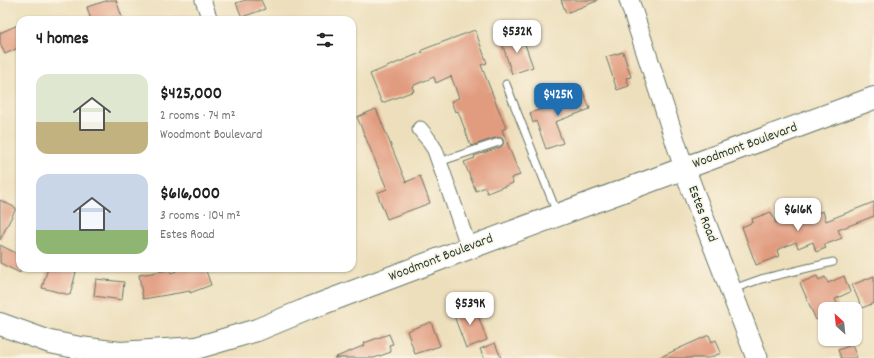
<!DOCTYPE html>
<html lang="en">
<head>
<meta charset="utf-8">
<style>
  body { margin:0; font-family:Dekko,sans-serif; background:#f2f2f2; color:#222; height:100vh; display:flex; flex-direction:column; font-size:15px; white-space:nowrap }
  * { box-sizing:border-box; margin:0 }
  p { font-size:13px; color:#767676 }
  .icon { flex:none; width:22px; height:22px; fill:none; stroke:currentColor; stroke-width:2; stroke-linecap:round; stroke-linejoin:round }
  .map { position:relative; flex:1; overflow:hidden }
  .details { position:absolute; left:16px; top:16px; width:340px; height:256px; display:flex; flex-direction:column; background:#fff; border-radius:12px; box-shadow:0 1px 3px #0004 }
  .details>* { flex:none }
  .needle { width:26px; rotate:333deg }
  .buttons { position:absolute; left:818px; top:302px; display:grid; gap:8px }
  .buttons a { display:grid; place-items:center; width:44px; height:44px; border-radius:8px; background:#fff; box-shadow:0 1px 3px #0004; font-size:20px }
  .price { position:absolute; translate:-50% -34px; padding:0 9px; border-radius:8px; background:#fff; color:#222; font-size:13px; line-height:26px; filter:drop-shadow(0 1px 2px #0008) }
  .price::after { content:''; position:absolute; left:50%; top:24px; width:12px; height:9px; margin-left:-6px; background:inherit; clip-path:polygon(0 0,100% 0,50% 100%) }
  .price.selected { background:#1f6fb2; color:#fff }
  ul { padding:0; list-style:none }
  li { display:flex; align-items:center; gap:12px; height:100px; padding:0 20px }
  li span { display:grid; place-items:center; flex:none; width:112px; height:80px; border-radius:12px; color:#555 }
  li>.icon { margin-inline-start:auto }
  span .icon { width:48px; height:48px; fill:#fffc; stroke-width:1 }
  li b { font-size:17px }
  h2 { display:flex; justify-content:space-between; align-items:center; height:48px; padding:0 20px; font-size:17px }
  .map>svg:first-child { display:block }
  .building { fill:#e19c80 }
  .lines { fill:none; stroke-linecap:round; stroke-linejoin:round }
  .service-casing { stroke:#677664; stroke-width:9 }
  .minor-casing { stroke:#677664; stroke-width:17 }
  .tertiary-casing { stroke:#677664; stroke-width:21 }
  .secondary-casing { stroke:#677664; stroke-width:23 }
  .primary-casing { stroke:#677664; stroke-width:24 }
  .service { stroke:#fff; stroke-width:7 }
  .minor { stroke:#fff; stroke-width:15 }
  .tertiary { stroke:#fff; stroke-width:19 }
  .secondary { stroke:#fff; stroke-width:21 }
  .primary { stroke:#fff; stroke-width:22 }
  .labels { text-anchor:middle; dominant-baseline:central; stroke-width:3.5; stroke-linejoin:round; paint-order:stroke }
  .street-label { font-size:14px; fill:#1f3d34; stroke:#fcf5e5 }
</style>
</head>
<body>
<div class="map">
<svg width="874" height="358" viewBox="0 0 874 358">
  <rect width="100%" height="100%" fill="#fcf5e5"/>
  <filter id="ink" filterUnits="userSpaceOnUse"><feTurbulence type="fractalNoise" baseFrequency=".025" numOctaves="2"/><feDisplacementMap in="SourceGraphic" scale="8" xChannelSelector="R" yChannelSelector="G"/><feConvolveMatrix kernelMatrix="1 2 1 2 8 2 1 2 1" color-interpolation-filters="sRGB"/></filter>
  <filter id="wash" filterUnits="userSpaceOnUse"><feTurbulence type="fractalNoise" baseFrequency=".012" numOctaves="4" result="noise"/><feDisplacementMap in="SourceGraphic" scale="16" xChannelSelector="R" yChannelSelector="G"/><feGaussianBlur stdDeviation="0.9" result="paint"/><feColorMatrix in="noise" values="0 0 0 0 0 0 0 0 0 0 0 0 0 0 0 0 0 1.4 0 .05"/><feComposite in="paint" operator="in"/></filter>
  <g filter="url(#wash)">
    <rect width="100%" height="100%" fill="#eddfbc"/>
    <g id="blocks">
      <!-- building -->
      <path class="building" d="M 109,0 L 116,0 L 123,20 L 91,20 L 87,7 Z
        M 246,0 L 261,0 L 265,9 L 242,17 L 236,3 Z
        M 561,0 L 597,0 L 597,1 L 566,13 Z
        M 20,24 L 20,47 L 5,54 L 0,43 L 0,33 Z
        M 475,30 L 487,63 L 481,65 L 506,128 L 502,130 L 520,175 L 511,178 L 513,183 L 487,193 L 485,187 L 476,191 L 464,162 L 475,158 L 474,156 L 501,147 L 503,145 L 504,141 L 502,138 L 498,137 L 471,146 L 458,111 L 455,112 L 451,101 L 459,98 L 451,76 L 436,83 L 434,77 L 412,86 L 414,91 L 382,103 L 370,74 L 423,52 L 422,50 L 443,42 Z
        M 521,33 L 533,67 L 512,74 L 501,40 Z
        M 623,52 L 631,77 L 626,78 L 629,86 L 617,90 L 606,57 Z
        M 583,91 L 590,109 L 555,122 L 563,143 L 546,149 L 536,121 L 533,123 L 530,113 L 565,101 L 563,98 Z
        M 376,109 L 406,182 L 420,176 L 430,203 L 387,219 L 377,193 L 387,189 L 357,117 Z
        M 0,200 L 16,208 L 0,240 Z
        M 874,202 L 874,216 L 838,230 L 842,238 L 824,245 L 826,248 L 816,252 L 813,242 L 798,248 L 796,242 L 777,250 L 779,256 L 756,265 L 742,227 L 753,222 L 752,219 L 771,212 L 776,223 L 803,213 L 805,217 L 823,211 L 826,221 Z
        M 0,245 L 20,255 L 20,273 L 0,263 Z
        M 48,268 L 66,268 L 65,270 L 76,272 L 70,295 L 42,288 Z
        M 184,268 L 205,268 L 211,285 L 190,293 L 190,291 L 143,299 L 139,275 L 170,270 L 171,273 Z
        M 817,276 L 819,280 L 825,277 L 828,283 L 844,276 L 850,292 L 835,299 L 839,309 L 825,309 L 825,316 L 816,320 L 800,283 Z
        M 874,276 L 874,303 L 862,308 L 852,285 Z
        M 96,279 L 124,282 L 122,300 L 94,296 Z
        M 474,305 L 487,340 L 466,348 L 453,313 Z
        M 431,322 L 440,346 L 415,354 L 407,331 Z
        M 389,334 L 393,344 L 389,345 L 391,352 L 374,358 L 334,358 L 365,345 L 364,343 Z
        M 709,335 L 712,342 L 716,340 L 721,353 L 709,358 L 658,358 Z
        M 495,343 L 501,358 L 484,358 L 480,349 Z
        M 852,345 L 857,358 L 841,358 L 838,350 Z"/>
    </g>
  </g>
  <g filter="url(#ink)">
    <use href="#blocks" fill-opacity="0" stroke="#677664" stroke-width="1"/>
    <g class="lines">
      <!-- service casing -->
      <g class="service-casing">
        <path id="service" d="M 506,84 L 557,213
          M 439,162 L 499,142
          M 733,289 L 761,279 L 833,262"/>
      </g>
      <!-- minor casing -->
      <g class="minor-casing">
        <path id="minor" d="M 203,0 L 210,20
          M 420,129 L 428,139 L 435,150 L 469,248"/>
      </g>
      <!-- tertiary casing -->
      <g class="tertiary-casing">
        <path id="tertiary" d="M 629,0 L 684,168"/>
      </g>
      <!-- secondary casing -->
      <g class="secondary-casing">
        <path id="secondary" d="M 684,168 L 757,358"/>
      </g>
      <!-- primary casing -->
      <g class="primary-casing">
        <path id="primary" d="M 0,324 L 50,342 L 80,348 L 120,353 L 196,348 L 257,330 L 310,308 L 469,248 L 874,98"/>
      </g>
      <!-- service -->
      <use href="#service" class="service"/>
      <!-- minor -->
      <use href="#minor" class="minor"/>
      <!-- tertiary -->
      <use href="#tertiary" class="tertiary"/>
      <!-- secondary -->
      <use href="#secondary" class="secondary"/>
      <!-- primary -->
      <use href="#primary" class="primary"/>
    </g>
  </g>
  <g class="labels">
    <!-- street labels -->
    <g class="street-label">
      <text transform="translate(745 146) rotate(-20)">Woodmont Boulevard</text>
      <text transform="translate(702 214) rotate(69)">Estes Road</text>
      <text transform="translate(441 258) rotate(-21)">Woodmont Boulevard</text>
    </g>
  </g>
</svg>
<div class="buttons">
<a><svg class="needle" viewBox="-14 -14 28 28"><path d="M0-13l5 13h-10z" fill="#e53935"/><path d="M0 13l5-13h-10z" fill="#767676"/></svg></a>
</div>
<b class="price" style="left:517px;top:54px">$532K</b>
<b class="price selected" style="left:558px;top:117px">$425K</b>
<b class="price" style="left:798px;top:232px">$616K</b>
<b class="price" style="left:470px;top:326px">$539K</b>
<section class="details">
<h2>4 homes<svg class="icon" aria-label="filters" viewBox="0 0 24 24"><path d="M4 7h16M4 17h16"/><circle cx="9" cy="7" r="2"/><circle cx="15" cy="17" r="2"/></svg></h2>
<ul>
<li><span style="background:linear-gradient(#dfe7d0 60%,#c2b280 0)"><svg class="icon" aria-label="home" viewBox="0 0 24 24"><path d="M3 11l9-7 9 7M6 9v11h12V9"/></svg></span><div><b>$425,000</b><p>2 rooms · 74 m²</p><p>Woodmont Boulevard</p></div></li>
<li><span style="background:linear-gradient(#c9d6e8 70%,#8fb573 0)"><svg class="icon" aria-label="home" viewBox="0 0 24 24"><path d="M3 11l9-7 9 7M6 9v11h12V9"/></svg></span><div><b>$616,000</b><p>3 rooms · 104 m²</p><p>Estes Road</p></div></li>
</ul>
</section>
</div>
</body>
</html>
